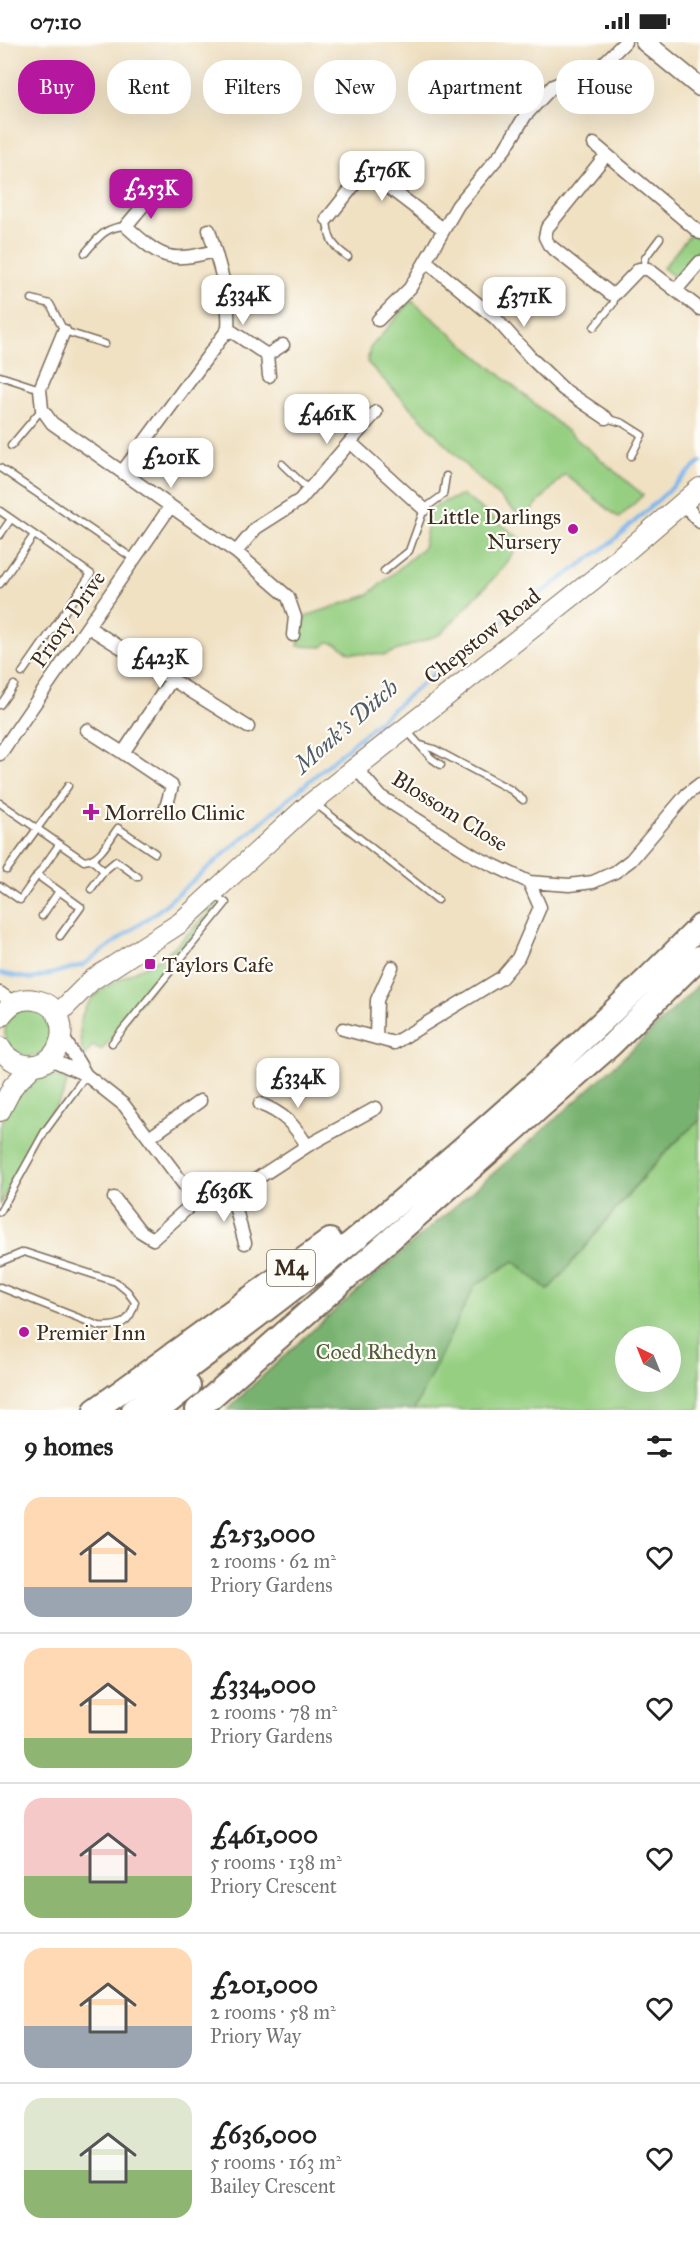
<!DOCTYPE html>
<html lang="en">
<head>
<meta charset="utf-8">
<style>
  body { margin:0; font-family:"IM FELL Great Primer",serif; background:#f6f6f6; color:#222; height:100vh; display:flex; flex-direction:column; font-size:22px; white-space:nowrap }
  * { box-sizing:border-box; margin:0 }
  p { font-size:20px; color:#767676 }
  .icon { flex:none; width:33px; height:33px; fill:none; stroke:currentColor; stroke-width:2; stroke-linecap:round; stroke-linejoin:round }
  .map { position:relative; height:1368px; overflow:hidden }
  .details { display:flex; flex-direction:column; background:#fff; flex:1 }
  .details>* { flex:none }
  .top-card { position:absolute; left:18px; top:18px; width:664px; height:54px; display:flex; gap:12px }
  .needle { width:39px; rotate:317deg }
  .buttons { position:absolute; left:615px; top:1284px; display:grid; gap:12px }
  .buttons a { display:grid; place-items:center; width:66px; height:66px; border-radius:50%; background:#fff; box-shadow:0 6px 24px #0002; font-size:30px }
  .price { position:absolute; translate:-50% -51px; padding:0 14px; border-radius:12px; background:#fff; color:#222; font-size:20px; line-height:39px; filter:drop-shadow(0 2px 3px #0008) }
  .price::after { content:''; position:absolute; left:50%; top:36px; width:18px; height:14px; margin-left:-9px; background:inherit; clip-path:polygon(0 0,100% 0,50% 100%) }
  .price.on { background:#b5179e; color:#fff }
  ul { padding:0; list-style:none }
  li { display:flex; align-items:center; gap:18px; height:150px; padding:0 24px }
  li+li { border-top:2px solid #e0e0e0 }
  li span { display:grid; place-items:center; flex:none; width:168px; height:120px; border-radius:18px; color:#555 }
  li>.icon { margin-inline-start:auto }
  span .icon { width:72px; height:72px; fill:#fffc; stroke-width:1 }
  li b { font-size:26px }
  h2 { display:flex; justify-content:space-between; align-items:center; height:72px; padding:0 24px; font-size:26px }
  .tag { padding:0 21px; border-radius:24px; background:#fff; box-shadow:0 6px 24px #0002; font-size:21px; line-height:54px }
  .tag.on { background:#b5179e; color:#fff }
  .status { display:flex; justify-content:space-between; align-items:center; height:42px; padding:0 30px; background:#fff; direction:ltr }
  .status svg { height:16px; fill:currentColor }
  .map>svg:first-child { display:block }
  .green { fill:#96cf82; stroke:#687c50; stroke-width:1.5; fill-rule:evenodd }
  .forest { fill:#78b270; stroke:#5a6e47; stroke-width:1.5 }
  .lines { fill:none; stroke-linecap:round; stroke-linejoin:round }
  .stream { stroke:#7ab5ec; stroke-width:4 }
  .lane-casing { stroke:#7a6a58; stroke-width:9 }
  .street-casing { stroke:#7a6a58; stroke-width:15 }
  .secondary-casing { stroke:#7a6a58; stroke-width:21 }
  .primary-casing { stroke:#7a6a58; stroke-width:22 }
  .highway-casing { stroke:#7a6a58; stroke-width:26 }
  .lane { stroke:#fff; stroke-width:6 }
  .street { stroke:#fff; stroke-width:12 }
  .secondary { stroke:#fff; stroke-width:18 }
  .primary { stroke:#fff; stroke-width:20 }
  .highway { stroke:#fff; stroke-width:22 }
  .poi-dot { fill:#b5179e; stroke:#fdfcf7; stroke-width:2 }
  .labels { text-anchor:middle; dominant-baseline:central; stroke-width:4.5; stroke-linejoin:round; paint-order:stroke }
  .shield { fill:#fdfcf7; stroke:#75695f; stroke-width:1.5 }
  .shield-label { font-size:21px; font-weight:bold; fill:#3b2a1e }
  .poi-label { font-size:22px; fill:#3b2a1e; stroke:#fdfcf7; text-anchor:start }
  .street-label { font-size:22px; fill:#3b2a1e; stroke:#fdfcf7 }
  .park-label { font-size:22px; fill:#565c3c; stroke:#fdfcf7 }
  .water-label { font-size:24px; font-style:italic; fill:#515b66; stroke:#fdfcf7 }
</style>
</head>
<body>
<div class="status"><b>07:10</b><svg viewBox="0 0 49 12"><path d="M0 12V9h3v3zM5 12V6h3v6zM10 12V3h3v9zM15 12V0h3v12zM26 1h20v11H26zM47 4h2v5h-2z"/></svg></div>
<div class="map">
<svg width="700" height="1368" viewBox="0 0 700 1368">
  <rect width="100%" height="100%" fill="#fdfcf7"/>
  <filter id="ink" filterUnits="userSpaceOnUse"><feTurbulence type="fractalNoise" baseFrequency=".0167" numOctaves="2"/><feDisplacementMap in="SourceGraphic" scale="12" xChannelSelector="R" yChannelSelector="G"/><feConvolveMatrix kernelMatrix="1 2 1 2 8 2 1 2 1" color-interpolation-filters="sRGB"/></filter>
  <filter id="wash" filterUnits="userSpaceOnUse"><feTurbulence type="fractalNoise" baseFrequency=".008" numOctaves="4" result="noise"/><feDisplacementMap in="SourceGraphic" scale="24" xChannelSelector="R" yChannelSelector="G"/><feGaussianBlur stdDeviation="1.35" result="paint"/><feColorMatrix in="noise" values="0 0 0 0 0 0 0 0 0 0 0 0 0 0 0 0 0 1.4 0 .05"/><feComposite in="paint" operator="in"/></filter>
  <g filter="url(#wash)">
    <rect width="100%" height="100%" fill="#f0e1c3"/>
    <!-- green -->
    <path class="green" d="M 691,191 L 700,198 L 700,207 L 677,237 L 663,226 Z
      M 411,259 L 412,259 L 643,453 L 619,476 L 565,432 L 523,477 L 470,428 L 367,320 L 370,306 Z
      M 463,453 L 522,498 L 504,525 L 441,592 L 385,613 L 350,611 L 337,602 L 328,600 L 323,605 L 298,604 L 306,574 L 368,553 L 423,506 L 431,468 L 443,460 Z
      M 216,861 L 218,864 L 104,1005 L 101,1008 L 93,1003 L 85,1014 C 80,1007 80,996 80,987 C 80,944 135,934 163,914 C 183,899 199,880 216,861 Z
      M5 990a24 24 0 1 1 48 0a24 24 0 1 1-48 0Z
      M 42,1032 L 67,1037 C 67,1057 46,1073 37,1090 C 24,1114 12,1139 0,1163 L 0,1084 L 18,1049 L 21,1050 L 33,1036 Z
      M 700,1078 L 700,1368 L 414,1368 L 475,1243 L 514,1219 L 548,1248 C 600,1191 642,1129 700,1078 ZM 626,1294 L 670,1294 L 670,1340 L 626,1340 Z"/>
    <!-- forest -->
    <path class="forest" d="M 700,941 L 700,1078 C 641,1127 599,1192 548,1248 L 514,1219 L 475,1243 L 414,1368 L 227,1368 C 379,1220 551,1093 700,941 Z"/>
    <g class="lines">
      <!-- stream -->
      <path class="stream" d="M 0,931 L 32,937 L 83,923 L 159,868 L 458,611 L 612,500 L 700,420"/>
    </g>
  </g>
  <g filter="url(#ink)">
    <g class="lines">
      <!-- lane casing -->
      <g class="lane-casing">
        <path id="lane" d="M 327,177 C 328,196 332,204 348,215
          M 85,211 C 98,196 104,185 126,184
          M 643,227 L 645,216 L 660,196
          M 32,257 L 50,262 L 64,289 L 105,302
          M 594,285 L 613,262 L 616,252
          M 0,334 L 40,347
          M 606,376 L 623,381 L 642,393 L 631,414
          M 11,404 L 42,367
          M 282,422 L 308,447
          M 0,426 L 134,517
          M 0,469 L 91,532 L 22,631
          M 0,493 L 11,477
          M 384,529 L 409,509 L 424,467 L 443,453 L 446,434
          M 0,542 L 34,493
          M 0,663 L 14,643
          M 408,690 L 431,716 L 441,723
          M 421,703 L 434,707 L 511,748 L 523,758
          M 0,761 L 84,819 C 101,817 108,799 118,786 L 155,811
          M 316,762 L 438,858
          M 7,828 L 68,744
          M 104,829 L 116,819 L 138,835
          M 37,833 L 81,865 L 60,894
          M 0,844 L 20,858 L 58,804
          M 91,847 L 104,829 L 92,818
          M 42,874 L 59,849
          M 112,1001 L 226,861 L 215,853
          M 0,1170 L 45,1089 L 86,1033
          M 0,1220 L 24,1210 L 116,1240 L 127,1249 L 135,1260 C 130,1282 119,1285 99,1284 L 0,1245"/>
      </g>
      <!-- street casing -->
      <g class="street-casing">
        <path id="street" d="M 594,102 L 700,191
          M 606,113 L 547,186 L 545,195 L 549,203 L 611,252 L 616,251 L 639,227 L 648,227 L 700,267
          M 327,177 L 366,128 L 443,187
          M 209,188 L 215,209
          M 426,219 L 496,277 L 531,316 L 563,347 L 606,376
          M 676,248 L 700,220
          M 378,278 L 410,246 L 458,163 L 505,107 L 525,74 L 553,44 L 601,24 L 625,0
          M 228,287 L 267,313 L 269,334
          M 64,289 L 40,347 L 42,367 L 52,381 L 236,510 L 288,555 L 295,575 L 293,593
          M 267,313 L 283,303
          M 350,400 L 376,370
          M 122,430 L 228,287 C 230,259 223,236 215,209 C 168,221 162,217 126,184 L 152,153
          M 684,462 L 700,480
          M 236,510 L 256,486 L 300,458 L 350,400 L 424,467
          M 88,585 L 248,685
          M 87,688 L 123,711
          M 0,712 L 170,465
          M 355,725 L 380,754 L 476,815 L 529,840 L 569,843 L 593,840 L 615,830 L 631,818 L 687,752 L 700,742
          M 165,769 L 172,744 L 123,711 L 172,637
          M 0,951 L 14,961
          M 343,987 L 394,1001 L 501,936 L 518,916 L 540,865 L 529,840
          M 63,995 L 86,1033
          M 376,996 L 377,958 L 392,925
          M 50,1017 L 86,1033 L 124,1063 L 188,1148 L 199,1156 L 215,1158 L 232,1153 L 307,1104 L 376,1066
          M 260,1062 C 283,1071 295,1083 307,1104
          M 149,1096 L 200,1059
          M 232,1153 L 245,1201
          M 114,1156 L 140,1189 L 153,1197 L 199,1156"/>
      </g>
      <!-- secondary casing -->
      <g class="secondary-casing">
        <path id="secondary" d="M 645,0 L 700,45"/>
      </g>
      <!-- primary casing -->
      <g class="primary-casing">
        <path id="primary" d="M 58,972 L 92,938 L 180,881 L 305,766 L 594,537 L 700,446
          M 0,975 C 9,963 19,955 35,958 C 79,965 64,1034 21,1022 C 11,1019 4,1013 0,1005
          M 0,1069 L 13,1044 L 34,1023"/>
      </g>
      <!-- highway casing -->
      <g class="highway-casing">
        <path id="highway" d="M 95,1368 L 330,1198
          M 133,1368 C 206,1312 282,1258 353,1199 C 473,1099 590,996 700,884
          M 159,1368 L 189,1344
          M 197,1368 L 611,1003 L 700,915"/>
      </g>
      <!-- lane -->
      <use href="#lane" class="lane"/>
      <!-- street -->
      <use href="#street" class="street"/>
      <!-- secondary -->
      <use href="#secondary" class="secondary"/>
      <!-- primary -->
      <use href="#primary" class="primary"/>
      <!-- highway -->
      <use href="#highway" class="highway"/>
    </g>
  </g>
  <!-- markers -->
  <g class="poi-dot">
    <circle cx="573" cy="487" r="6"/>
    <path d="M88 761h6v6h6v6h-6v6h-6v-6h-6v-6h6z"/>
    <rect x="144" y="916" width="12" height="12" rx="3"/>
    <circle cx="24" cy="1290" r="6"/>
  </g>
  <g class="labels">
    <!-- shield labels -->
    <rect class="shield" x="267" y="1208" width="48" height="36" rx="4.5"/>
    <g class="shield-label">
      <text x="291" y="1226">M4</text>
    </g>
    <!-- poi labels -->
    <g class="poi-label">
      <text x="561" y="474" text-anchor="end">Little Darlings<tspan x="561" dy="25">Nursery</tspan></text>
      <text x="104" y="770">Morrello Clinic</text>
      <text x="162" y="922">Taylors Cafe</text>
      <text x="36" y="1290">Premier Inn</text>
    </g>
    <!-- street labels -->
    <g class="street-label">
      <text transform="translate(68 577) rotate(-55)">Priory Drive</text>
      <text transform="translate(482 594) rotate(-38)">Chepstow Road</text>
      <text transform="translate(450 769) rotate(32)">Blossom Close</text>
    </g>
    <!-- park labels -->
    <g class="park-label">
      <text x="376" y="1309">Coed Rhedyn</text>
    </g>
    <!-- water labels -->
    <g class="water-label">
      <text transform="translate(346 684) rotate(-41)">Monk's Ditch</text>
    </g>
  </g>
</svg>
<div class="buttons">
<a><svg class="needle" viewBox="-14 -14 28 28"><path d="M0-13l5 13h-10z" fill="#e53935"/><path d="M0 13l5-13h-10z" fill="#767676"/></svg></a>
</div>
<b class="price" style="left:382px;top:160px">£176K</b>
<b class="price on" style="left:151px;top:178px">£253K</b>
<b class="price" style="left:243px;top:284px">£334K</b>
<b class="price" style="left:524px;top:286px">£371K</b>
<b class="price" style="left:327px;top:403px">£461K</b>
<b class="price" style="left:171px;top:447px">£201K</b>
<b class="price" style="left:160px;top:647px">£423K</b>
<b class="price" style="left:298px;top:1067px">£334K</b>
<b class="price" style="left:224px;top:1181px">£636K</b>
<div class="top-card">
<a class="tag on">Buy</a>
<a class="tag">Rent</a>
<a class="tag">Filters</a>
<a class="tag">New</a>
<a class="tag">Apartment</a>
<a class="tag">House</a>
</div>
</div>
<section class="details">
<h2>9 homes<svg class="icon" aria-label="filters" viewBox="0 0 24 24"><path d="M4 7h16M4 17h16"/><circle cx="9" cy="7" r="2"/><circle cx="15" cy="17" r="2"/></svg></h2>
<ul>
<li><span style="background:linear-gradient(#ffd9b3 75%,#9aa5b1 0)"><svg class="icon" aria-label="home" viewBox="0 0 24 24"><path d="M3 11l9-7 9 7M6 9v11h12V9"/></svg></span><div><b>£253,000</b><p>2 rooms · 62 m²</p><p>Priory Gardens</p></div><svg class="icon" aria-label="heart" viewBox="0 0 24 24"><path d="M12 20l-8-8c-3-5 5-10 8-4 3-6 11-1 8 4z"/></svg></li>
<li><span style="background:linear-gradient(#ffd9b3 75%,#8fb573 0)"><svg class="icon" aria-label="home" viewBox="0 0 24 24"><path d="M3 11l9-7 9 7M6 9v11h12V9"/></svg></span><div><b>£334,000</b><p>2 rooms · 78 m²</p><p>Priory Gardens</p></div><svg class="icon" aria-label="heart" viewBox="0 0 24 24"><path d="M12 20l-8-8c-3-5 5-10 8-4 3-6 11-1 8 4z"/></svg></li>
<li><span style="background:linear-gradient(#f6c9c9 65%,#8fb573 0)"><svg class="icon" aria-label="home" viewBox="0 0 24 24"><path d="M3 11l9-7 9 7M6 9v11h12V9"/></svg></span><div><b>£461,000</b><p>5 rooms · 138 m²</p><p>Priory Crescent</p></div><svg class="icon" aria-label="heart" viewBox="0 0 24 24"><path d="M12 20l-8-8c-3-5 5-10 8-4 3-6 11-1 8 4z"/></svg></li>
<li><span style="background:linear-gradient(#ffd9b3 65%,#9aa5b1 0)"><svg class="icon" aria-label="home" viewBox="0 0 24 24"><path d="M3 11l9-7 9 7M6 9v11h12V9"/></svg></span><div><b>£201,000</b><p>2 rooms · 58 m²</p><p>Priory Way</p></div><svg class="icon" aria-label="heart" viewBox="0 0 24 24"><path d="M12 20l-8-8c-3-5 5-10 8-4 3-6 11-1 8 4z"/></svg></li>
<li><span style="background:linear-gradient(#dfe7d0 60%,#8fb573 0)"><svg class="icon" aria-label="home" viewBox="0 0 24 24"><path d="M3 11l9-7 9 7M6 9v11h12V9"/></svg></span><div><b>£636,000</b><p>5 rooms · 163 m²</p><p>Bailey Crescent</p></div><svg class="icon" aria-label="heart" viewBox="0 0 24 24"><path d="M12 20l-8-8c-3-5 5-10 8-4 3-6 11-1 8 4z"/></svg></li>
</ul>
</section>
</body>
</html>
